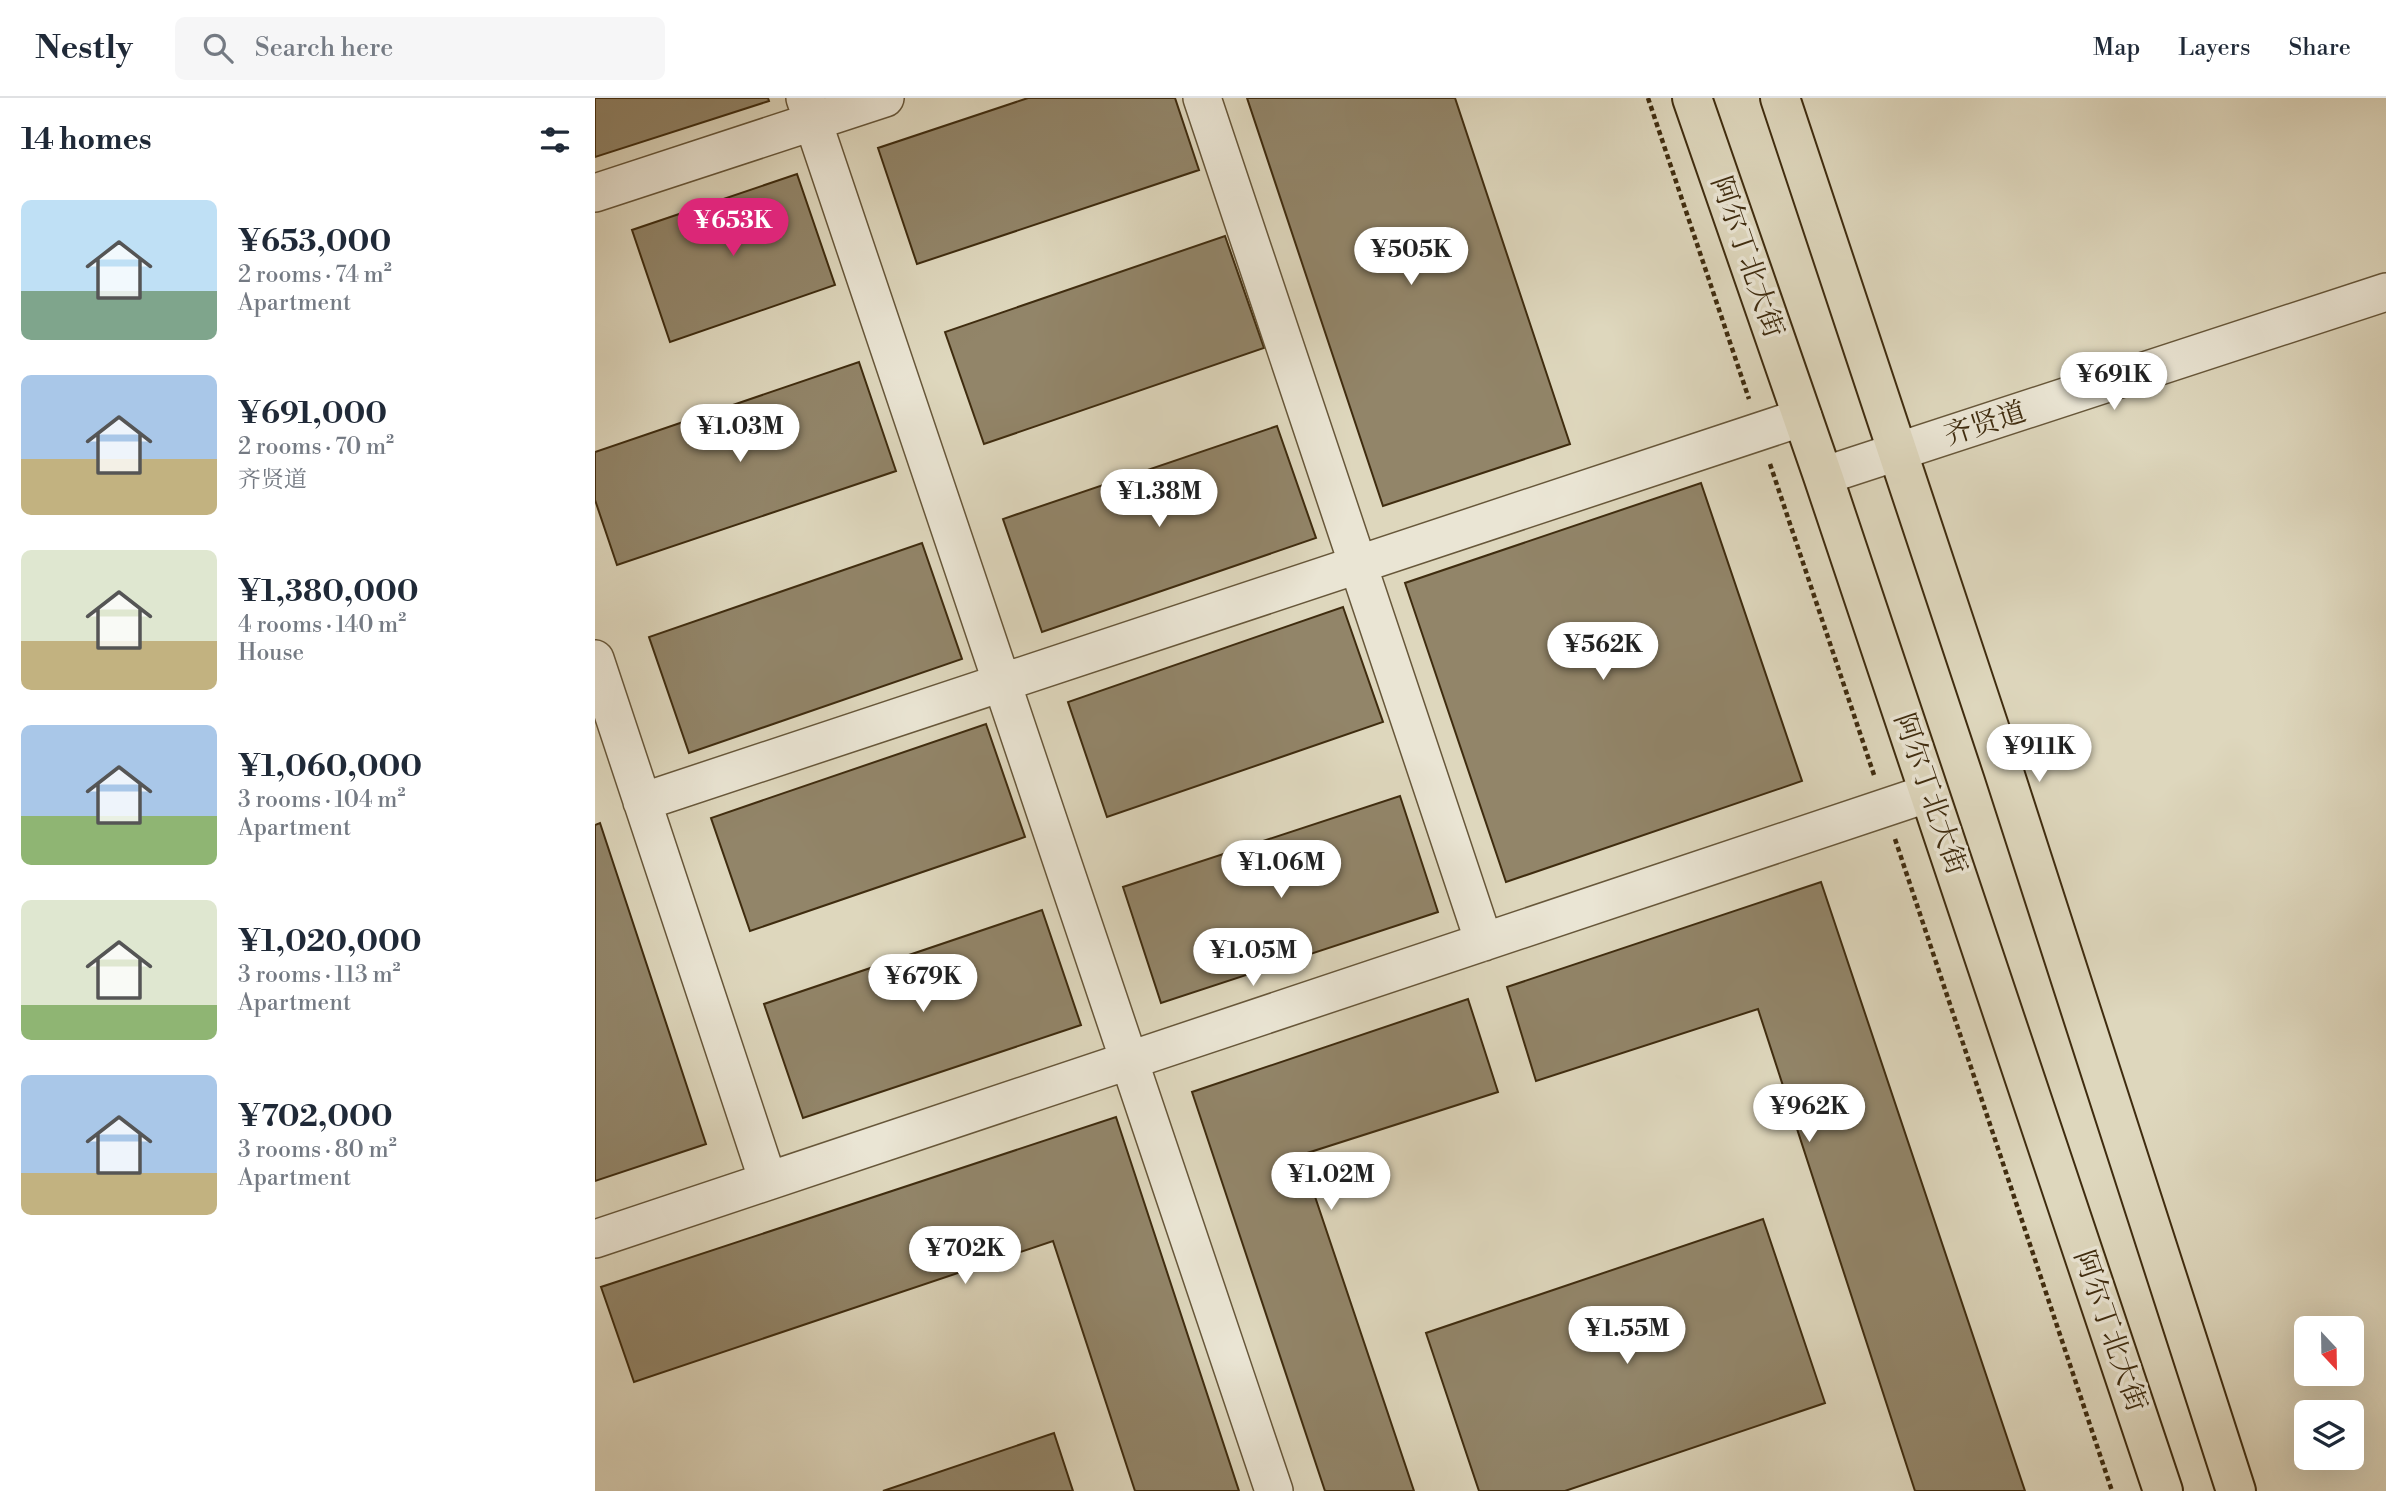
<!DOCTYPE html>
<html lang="en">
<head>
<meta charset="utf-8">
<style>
  body { margin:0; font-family:"Libre Bodoni","Noto Serif SC",serif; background:#f6f6f7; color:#1f2937; height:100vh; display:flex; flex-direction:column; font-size:26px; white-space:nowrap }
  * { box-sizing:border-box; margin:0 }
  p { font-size:23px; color:#747a83 }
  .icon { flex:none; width:38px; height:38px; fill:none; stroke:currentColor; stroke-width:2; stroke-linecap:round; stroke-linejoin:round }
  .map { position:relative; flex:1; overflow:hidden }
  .panel { display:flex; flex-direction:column; background:#fff; width:595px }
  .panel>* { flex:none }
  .needle { width:46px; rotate:158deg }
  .tools { position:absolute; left:1699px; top:1218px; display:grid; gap:14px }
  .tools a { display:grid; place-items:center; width:70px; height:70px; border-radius:10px; background:#fff; box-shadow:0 7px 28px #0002; font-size:35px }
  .price { position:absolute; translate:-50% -60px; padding:0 16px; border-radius:24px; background:#fff; color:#222; font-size:23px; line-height:46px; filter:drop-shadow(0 2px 4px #0008) }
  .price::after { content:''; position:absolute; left:50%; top:42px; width:21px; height:16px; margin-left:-10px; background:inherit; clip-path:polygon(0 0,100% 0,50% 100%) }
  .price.on { background:#db2777; color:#fff }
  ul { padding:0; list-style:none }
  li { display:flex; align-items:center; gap:21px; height:175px; padding:0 21px }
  li span { display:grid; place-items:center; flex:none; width:196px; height:140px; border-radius:10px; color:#555 }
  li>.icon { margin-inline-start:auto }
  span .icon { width:84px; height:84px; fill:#fffc; stroke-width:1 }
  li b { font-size:30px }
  h2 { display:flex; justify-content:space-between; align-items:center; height:84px; padding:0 21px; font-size:30px }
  header { display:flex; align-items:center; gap:42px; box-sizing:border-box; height:98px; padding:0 35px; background:#fff; border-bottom:2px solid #e0e1e3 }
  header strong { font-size:33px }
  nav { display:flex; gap:38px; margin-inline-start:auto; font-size:24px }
  .search { width:490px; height:63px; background:#f6f6f7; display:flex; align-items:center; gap:18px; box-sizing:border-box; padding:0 24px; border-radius:10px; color:#747a83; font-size:26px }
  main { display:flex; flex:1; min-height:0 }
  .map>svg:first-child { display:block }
  .building { fill:#928569; stroke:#3f2c0f; stroke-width:2 }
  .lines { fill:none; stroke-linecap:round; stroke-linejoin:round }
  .minor-casing { stroke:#67573a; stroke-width:40 }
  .major-casing { stroke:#3f2c0f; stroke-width:42 }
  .path { stroke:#3f2c0f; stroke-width:4.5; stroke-dasharray:5 3.5; stroke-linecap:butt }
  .minor { stroke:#eae5d4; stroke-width:37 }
  .major { stroke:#ded7bd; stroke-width:38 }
  .labels { text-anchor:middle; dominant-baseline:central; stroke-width:7; stroke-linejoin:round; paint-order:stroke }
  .street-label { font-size:28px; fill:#3f2c0f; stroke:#eae5d4 }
</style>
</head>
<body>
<header>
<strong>Nestly</strong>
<div class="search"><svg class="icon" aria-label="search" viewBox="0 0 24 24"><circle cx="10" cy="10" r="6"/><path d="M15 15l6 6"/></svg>Search here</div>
<nav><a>Map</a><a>Layers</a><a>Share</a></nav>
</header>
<main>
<section class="panel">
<h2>14 homes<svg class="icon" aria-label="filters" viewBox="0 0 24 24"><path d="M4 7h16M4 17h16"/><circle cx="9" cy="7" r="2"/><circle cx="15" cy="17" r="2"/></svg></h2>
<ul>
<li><span style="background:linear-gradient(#bfe0f5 65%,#7fa58c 0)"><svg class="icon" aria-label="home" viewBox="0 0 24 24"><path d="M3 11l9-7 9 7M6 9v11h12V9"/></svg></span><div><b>¥653,000</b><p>2 rooms · 74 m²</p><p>Apartment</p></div></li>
<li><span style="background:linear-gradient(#a9c7e8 60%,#c2b280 0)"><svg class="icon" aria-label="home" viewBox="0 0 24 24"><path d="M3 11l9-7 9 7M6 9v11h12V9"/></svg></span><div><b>¥691,000</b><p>2 rooms · 70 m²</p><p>齐贤道</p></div></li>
<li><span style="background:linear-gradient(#dfe7d0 65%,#c2b280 0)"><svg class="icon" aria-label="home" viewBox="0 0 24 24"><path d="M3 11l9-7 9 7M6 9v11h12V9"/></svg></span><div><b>¥1,380,000</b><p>4 rooms · 140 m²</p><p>House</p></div></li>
<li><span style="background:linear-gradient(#a9c7e8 65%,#8fb573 0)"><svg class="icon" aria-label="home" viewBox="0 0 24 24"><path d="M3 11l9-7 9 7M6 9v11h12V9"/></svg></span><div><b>¥1,060,000</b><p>3 rooms · 104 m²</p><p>Apartment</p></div></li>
<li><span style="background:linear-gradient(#dfe7d0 75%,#8fb573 0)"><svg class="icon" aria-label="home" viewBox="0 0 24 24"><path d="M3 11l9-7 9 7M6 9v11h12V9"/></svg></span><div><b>¥1,020,000</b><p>3 rooms · 113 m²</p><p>Apartment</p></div></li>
<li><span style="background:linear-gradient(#a9c7e8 70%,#c2b280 0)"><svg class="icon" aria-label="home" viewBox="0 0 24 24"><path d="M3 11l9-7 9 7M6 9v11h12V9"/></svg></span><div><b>¥702,000</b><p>3 rooms · 80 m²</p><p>Apartment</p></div></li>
</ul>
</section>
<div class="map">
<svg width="1791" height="1393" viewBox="0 0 1791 1393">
  <rect width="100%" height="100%" fill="#ded7bd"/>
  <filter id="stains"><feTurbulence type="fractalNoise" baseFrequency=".00286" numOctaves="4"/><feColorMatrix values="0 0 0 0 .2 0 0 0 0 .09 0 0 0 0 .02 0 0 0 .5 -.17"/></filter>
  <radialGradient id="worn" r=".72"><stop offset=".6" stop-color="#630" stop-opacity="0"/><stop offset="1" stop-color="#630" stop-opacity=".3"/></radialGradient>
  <!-- building -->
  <path class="building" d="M 0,0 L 173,0 L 174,3 L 0,59 Z
    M 433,0 L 580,0 L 604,72 L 322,166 L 283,50 Z
    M 652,0 L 860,0 L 975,346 L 788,408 Z
    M 202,76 L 240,187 L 75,244 L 37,132 Z
    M 630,138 L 669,250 L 389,346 L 350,234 Z
    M 264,264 L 301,373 L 22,467 L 0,402 L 0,354 Z
    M 682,328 L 721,440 L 447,534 L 408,421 Z
    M 1106,385 L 1207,683 L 911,784 L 810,485 Z
    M 327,445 L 367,561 L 94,655 L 54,539 Z
    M 748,509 L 788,624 L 512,719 L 473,604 Z
    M 391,626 L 430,739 L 155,833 L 116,720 Z
    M 805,698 L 843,814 L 566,905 L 528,789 Z
    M 5,725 L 111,1046 L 0,1083 L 0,727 Z
    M 1226,784 L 1430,1393 L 1320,1393 L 1163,911 L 941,983 L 912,889 Z
    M 447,812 L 486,927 L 208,1020 L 169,906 Z
    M 873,901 L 903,994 L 706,1057 L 819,1393 L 730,1393 L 597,994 Z
    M 521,1019 L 644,1393 L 540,1393 L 458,1143 L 39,1284 L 6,1189 Z
    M 1168,1121 L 1230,1305 L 970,1393 L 884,1393 L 831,1235 Z
    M 459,1335 L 478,1393 L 288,1393 Z"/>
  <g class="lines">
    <!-- minor casing -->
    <g class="minor-casing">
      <path id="minor" d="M 210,0 L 679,1393
        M 607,0 L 889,844
        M 0,95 L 290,0
        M 1228,378 L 1791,194
        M 0,561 L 173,1083
        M 47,704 L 1208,319
        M 0,1141 L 1334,695"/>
    </g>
    <!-- major casing -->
    <g class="major-casing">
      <path id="major" d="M 1097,0 L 1228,378 L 1568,1393
        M 1185,0 L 1408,671 L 1641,1393"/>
    </g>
    <!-- path -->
    <path class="path" d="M 1053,0 L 1154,301
      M 1175,366 L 1279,677
      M 1300,741 L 1517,1393"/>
    <!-- minor -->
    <use href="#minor" class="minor"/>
    <!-- major -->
    <use href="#major" class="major"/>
  </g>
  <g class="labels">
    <!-- street labels -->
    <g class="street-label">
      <text transform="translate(1152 159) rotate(71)">阿尔丁北大街</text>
      <text transform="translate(1390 326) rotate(-18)">齐贤道</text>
      <text transform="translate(1335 696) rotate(71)">阿尔丁北大街</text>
      <text transform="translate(1515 1233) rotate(71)">阿尔丁北大街</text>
    </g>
  </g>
  <rect width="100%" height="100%" filter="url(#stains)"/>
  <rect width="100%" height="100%" fill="url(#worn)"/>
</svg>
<div class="tools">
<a><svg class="needle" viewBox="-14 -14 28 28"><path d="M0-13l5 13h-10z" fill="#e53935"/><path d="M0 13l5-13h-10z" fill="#747a83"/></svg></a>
<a><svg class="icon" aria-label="layers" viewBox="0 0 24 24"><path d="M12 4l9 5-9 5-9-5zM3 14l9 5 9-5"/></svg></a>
</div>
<b class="price on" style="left:138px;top:160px">¥653K</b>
<b class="price" style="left:816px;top:189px">¥505K</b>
<b class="price" style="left:1519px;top:314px">¥691K</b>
<b class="price" style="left:145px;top:366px">¥1.03M</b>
<b class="price" style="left:564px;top:431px">¥1.38M</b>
<b class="price" style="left:1008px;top:584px">¥562K</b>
<b class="price" style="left:1444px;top:686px">¥911K</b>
<b class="price" style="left:686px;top:802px">¥1.06M</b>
<b class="price" style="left:658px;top:890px">¥1.05M</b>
<b class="price" style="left:328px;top:916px">¥679K</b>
<b class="price" style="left:1214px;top:1046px">¥962K</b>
<b class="price" style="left:736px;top:1114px">¥1.02M</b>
<b class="price" style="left:370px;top:1188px">¥702K</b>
<b class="price" style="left:1032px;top:1268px">¥1.55M</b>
</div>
</main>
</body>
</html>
